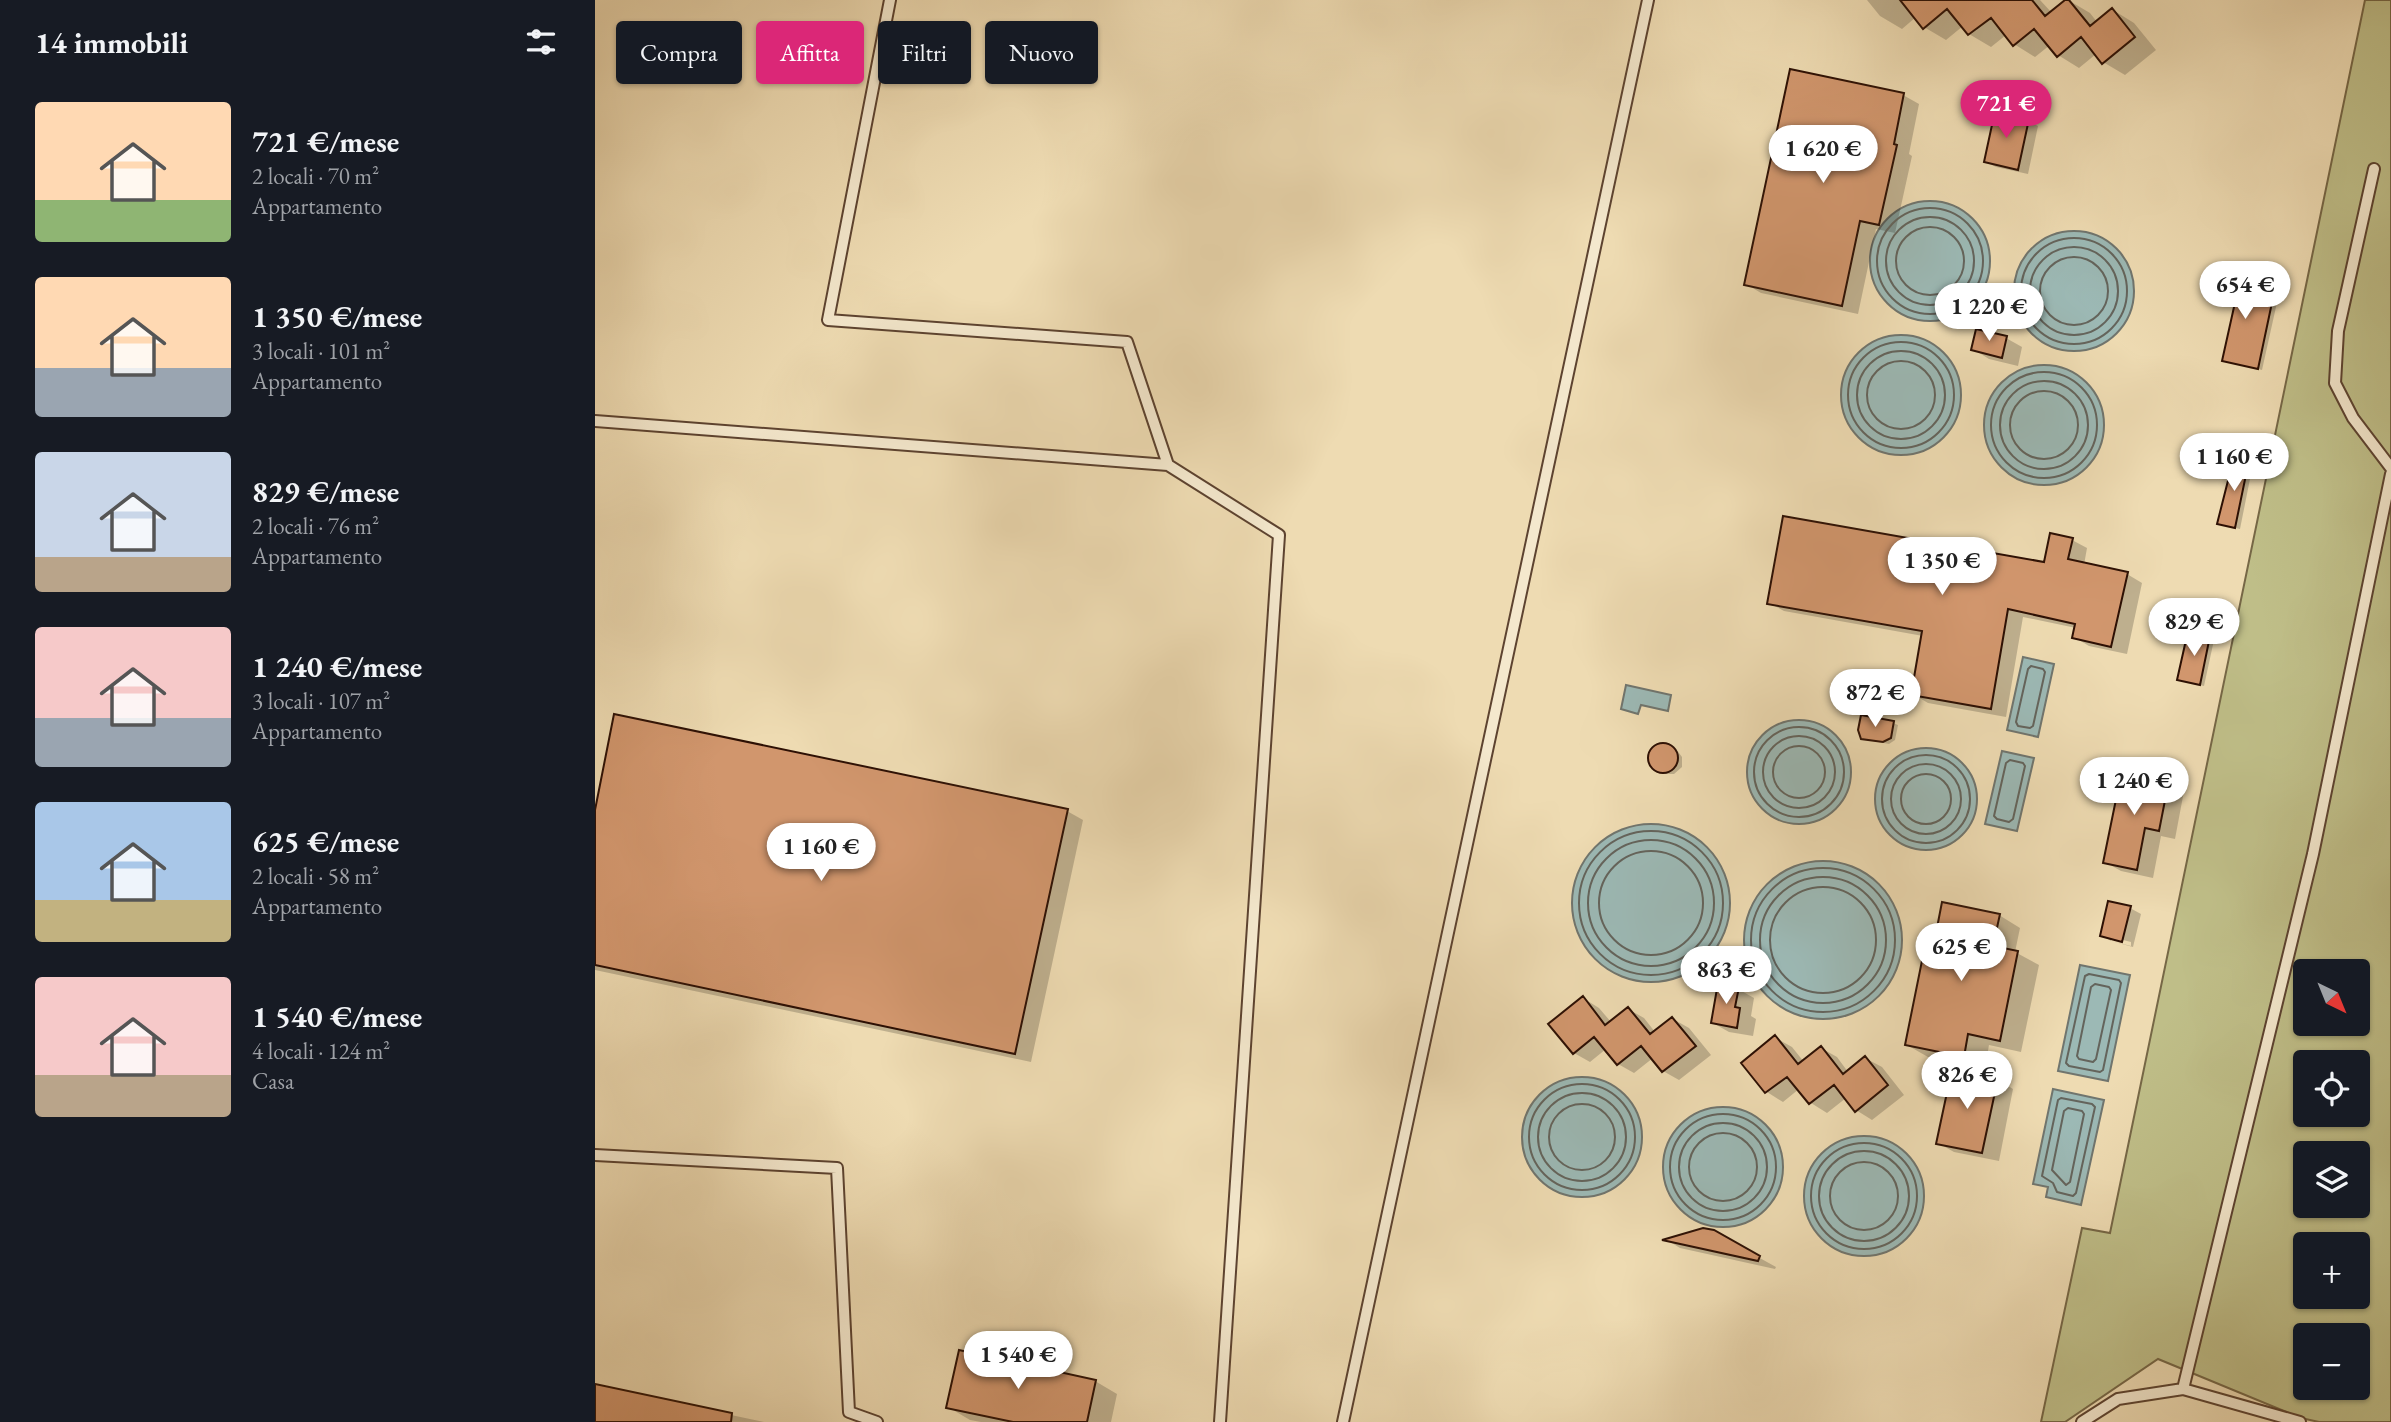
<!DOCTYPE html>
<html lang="it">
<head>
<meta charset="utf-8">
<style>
  body { margin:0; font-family:"EB Garamond",serif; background:#20242c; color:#f1f3f6; height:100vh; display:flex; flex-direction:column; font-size:26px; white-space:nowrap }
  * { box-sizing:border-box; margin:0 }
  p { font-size:23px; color:#9ea1a6 }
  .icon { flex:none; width:38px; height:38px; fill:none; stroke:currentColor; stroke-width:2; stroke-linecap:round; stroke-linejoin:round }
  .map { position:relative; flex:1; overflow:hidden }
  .details { display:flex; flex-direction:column; background:#171b24; width:595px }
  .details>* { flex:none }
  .hud { position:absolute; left:21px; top:21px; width:665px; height:63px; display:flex; gap:14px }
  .needle { width:46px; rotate:137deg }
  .controls { position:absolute; left:1698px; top:959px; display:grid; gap:14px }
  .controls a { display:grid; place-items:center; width:77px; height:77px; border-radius:7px; background:#171b24; box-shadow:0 2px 5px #0004; font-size:35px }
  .price { position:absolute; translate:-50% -60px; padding:0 16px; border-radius:24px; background:#fff; color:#222; font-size:23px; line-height:46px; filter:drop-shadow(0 2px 4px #0008) }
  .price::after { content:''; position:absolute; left:50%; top:42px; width:21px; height:16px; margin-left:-10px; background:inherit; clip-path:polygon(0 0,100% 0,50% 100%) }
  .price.current { background:#db2777; color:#fff }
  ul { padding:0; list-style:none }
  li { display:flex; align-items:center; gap:21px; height:175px; padding:0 35px }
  li span { display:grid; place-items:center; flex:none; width:196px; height:140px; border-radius:7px; color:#555 }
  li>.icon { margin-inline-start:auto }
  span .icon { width:84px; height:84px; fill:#fffc; stroke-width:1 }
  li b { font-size:30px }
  h2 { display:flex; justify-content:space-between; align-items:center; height:84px; padding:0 35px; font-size:30px }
  .chip { padding:0 24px; border-radius:7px; background:#171b24; box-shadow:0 2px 5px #0004; font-size:24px; line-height:63px }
  .chip.current { background:#db2777; color:#fff }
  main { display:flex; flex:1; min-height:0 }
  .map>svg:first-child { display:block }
  .green { fill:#bfbe88; stroke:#766746; stroke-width:2; fill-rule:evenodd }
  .water { fill:#9cb9b5; stroke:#70756e; stroke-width:2 }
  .shadow { fill:#0003 }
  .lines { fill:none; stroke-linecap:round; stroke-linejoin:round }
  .shore { stroke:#64645c; stroke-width:2 }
  .building { fill:#d1966d; stroke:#2d1004; stroke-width:2 }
  .lane-casing { stroke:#5d4330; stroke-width:14 }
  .lane { stroke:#f4e8cd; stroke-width:10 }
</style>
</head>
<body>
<main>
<section class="details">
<h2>14 immobili<svg class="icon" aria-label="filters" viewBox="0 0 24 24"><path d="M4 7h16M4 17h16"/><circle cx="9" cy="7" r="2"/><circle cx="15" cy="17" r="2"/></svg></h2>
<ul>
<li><span style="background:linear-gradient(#ffd9b3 70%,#8fb573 0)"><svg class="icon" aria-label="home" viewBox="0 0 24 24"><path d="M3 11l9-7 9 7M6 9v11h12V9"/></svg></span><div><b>721 €/mese</b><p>2 locali · 70 m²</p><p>Appartamento</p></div></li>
<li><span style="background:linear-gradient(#ffd9b3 65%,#9aa5b1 0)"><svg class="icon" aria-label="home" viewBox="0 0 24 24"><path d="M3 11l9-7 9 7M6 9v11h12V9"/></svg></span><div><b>1 350 €/mese</b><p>3 locali · 101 m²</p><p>Appartamento</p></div></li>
<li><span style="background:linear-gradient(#c9d6e8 75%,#b9a48a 0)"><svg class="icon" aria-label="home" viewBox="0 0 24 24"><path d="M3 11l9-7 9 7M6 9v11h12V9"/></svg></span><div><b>829 €/mese</b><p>2 locali · 76 m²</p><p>Appartamento</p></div></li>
<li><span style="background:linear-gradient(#f6c9c9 65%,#9aa5b1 0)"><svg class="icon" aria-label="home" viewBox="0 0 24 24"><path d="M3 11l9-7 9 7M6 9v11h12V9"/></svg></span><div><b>1 240 €/mese</b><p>3 locali · 107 m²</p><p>Appartamento</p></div></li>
<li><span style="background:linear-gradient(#a9c7e8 70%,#c2b280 0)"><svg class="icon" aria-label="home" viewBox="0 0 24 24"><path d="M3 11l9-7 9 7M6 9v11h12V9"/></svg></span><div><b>625 €/mese</b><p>2 locali · 58 m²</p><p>Appartamento</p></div></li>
<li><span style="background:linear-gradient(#f6c9c9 70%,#b9a48a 0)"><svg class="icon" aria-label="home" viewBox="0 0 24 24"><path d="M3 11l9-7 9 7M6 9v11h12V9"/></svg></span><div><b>1 540 €/mese</b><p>4 locali · 124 m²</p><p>Casa</p></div></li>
</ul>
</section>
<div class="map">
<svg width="1796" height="1422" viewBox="0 0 1796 1422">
  <rect width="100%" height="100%" fill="#eedbb2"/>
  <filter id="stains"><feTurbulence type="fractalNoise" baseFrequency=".00286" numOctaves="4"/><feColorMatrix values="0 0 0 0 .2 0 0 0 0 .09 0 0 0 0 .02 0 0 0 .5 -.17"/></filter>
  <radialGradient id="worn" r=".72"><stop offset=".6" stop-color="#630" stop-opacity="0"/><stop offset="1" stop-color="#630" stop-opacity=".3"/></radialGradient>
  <!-- green -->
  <path class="green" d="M 1770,0 L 1796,0 L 1796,1422 L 1724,1422 L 1706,1418 L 1563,1359 L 1470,1422 L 1446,1422 L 1487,1228 L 1515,1233 ZM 1710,971 L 1762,971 L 1762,1024 L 1710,1024 ZM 1710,1062 L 1762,1062 L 1762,1115 L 1710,1115 ZM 1710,1153 L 1762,1153 L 1762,1206 L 1710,1206 ZM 1710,1244 L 1762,1244 L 1762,1297 L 1710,1297 ZM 1710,1335 L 1762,1335 L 1762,1388 L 1710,1388 Z"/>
  <!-- water -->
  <path class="water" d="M1275 261a60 60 0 1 1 120 0a60 60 0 1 1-120 0Z
    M1419 291a60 60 0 1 1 120 0a60 60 0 1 1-120 0Z
    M1246 395a60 60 0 1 1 120 0a60 60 0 1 1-120 0Z
    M1389 425a60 60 0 1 1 120 0a60 60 0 1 1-120 0Z
    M 1428,657 L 1459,664 L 1443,737 L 1412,730 Z
    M 1031,685 L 1076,695 L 1073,711 L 1046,705 L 1043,714 L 1026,709 Z
    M1152 772a52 52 0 1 1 104 0a52 52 0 1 1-104 0Z
    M1280 799a51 51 0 1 1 102 0a51 51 0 1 1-102 0Z
    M 1407,751 L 1439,758 L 1422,831 L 1390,824 Z
    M977 903a79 79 0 1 1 158 0a79 79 0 1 1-158 0Z
    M1149 940a79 79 0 1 1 158 0a79 79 0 1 1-158 0Z
    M 1485,965 L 1535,975 L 1513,1081 L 1463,1071 Z
    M927 1137a60 60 0 1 1 120 0a60 60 0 1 1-120 0Z
    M 1458,1089 L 1509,1100 L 1486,1205 L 1451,1197 L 1453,1187 L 1438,1184 Z
    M1068 1167a60 60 0 1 1 120 0a60 60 0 1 1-120 0Z
    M1209 1196a60 60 0 1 1 120 0a60 60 0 1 1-120 0Z"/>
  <!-- shadow -->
  <path class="shadow" d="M 1272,0 L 1445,0 L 1457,13 L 1473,0 L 1495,13 L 1502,22 L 1518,10 L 1539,23 L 1561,50 L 1530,75 L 1508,62 L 1501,54 L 1484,68 L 1463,55 L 1455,45 L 1440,57 L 1419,44 L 1411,35 L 1396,47 L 1374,34 L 1368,26 L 1351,40 L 1329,27 L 1321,17 L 1307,29 L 1285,16 Z
    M 1308,95 L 1324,104 L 1314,154 L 1317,156 L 1300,233 L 1281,229 L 1263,314 L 1166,293 L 1151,284 Z
    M 1433,121 L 1443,126 L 1433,174 L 1401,167 L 1391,162 Z
    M 1645,276 L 1650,279 L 1648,288 L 1683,298 L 1667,370 L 1629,360 L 1642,298 L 1629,295 Z
    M 1411,338 L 1427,347 L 1423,366 L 1394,359 L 1378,349 Z
    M 1653,462 L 1658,464 L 1645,529 L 1628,525 Z
    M 1477,540 L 1492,548 L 1489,565 L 1532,574 L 1547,583 L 1532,654 L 1494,646 L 1479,637 L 1481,628 L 1428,617 L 1411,717 L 1333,703 L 1318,694 L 1328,636 L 1189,611 L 1174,603 L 1450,564 Z
    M 1615,638 L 1619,640 L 1609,686 L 1589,681 Z
    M 1298,723 L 1303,725 L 1300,740 L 1294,744 L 1273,740 L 1268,737 Z
    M 1070,744 L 1081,749 L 1087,757 L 1087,767 L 1079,774 L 1068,774 L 1056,763 L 1056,753 L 1063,745 Z
    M 1573,781 L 1589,791 L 1580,839 L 1566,836 L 1558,878 L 1526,871 L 1510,862 Z
    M 472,811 L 488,820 L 436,1062 L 0,970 L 0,818 Z
    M 1515,903 L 1535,908 L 1546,914 L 1538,947 L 1516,941 L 1536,946 L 1536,942 L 1516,937 L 1516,941 L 1507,935 Z
    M 1404,915 L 1425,928 L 1420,952 L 1444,965 L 1426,1052 L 1394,1045 L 1390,1068 L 1333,1057 L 1312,1045 L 1342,935 Z
    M 1143,989 L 1159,998 L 1156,1016 L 1161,1019 L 1158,1036 L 1134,1032 L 1118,1023 Z
    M 988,998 L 1004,1008 L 1016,1022 L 1033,1009 L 1049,1018 L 1060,1032 L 1078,1019 L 1094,1028 L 1116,1055 L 1084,1080 L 1068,1071 L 1058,1058 L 1039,1073 L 1023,1064 L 1011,1049 L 995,1062 L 979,1053 Z
    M 1181,1038 L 1197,1047 L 1209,1062 L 1226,1048 L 1242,1057 L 1253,1072 L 1270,1058 L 1287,1067 L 1309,1095 L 1277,1120 L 1261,1110 L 1251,1098 L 1232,1113 L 1216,1103 L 1204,1089 L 1188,1102 L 1172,1092 L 1149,1063 Z
    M 1402,1079 L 1418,1089 L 1404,1161 L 1359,1152 L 1343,1143 Z
    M 1118,1232 L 1181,1267 L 1180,1269 L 1085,1248 L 1072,1240 Z
    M 500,1381 L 522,1394 L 516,1422 L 386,1422 L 375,1420 L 353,1407 Z
    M 0,1386 L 169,1422 L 0,1422 Z"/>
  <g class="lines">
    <!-- shore -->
    <path class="shore" d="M1282 261a53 53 0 1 1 106 0a53 53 0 1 1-106 0Z
      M1291 261a44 44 0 1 1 88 0a44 44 0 1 1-88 0Z
      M1301 261a34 34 0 1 1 68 0a34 34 0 1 1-68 0Z
      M1426 291a53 53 0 1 1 106 0a53 53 0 1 1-106 0Z
      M1435 291a44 44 0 1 1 88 0a44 44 0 1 1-88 0Z
      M1445 291a34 34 0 1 1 68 0a34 34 0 1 1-68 0Z
      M1253 395a53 53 0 1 1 106 0a53 53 0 1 1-106 0Z
      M1262 395a44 44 0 1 1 88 0a44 44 0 1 1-88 0Z
      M1272 395a34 34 0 1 1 68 0a34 34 0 1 1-68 0Z
      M1396 425a53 53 0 1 1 106 0a53 53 0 1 1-106 0Z
      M1405 425a44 44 0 1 1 88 0a44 44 0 1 1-88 0Z
      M1415 425a34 34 0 1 1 68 0a34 34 0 1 1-68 0Z
      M 1436,666 L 1448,669 L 1450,672 L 1438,726 L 1435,728 L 1423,726 L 1421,722 L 1433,669 Z
      M1159 772a45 45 0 1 1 90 0a45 45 0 1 1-90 0Z
      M1168 772a36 36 0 1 1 72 0a36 36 0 1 1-72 0Z
      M1178 772a26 26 0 1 1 52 0a26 26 0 1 1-52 0Z
      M1287 799a44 44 0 1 1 88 0a44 44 0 1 1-88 0Z
      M 1415,760 L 1428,763 L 1430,766 L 1418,819 L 1414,822 L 1402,819 L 1399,816 L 1411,763 Z
      M1296 799a35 35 0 1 1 70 0a35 35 0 1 1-70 0Z
      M1306 799a25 25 0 1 1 50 0a25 25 0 1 1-50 0Z
      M984 903a72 72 0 1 1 144 0a72 72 0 1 1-144 0Z
      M993 903a63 63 0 1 1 126 0a63 63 0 1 1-126 0Z
      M1004 903a52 52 0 1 1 104 0a52 52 0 1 1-104 0Z
      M1156 940a72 72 0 1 1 144 0a72 72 0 1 1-144 0Z
      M1165 940a63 63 0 1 1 126 0a63 63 0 1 1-126 0Z
      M1175 940a53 53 0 1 1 106 0a53 53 0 1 1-106 0Z
      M 1494,974 L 1524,980 L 1526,983 L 1508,1070 L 1505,1072 L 1474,1066 L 1471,1063 L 1490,976 Z
      M 1500,984 L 1514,987 L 1516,990 L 1501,1059 L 1498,1062 L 1484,1059 L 1482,1056 L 1496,987 Z
      M934 1137a53 53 0 1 1 106 0a53 53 0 1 1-106 0Z
      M943 1137a44 44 0 1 1 88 0a44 44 0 1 1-88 0Z
      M 1466,1098 L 1497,1104 L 1500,1107 L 1481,1193 L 1478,1196 L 1462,1192 L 1458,1183 L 1447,1176 L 1463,1100 Z
      M954 1137a33 33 0 1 1 66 0a33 33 0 1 1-66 0Z
      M 1473,1108 L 1487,1111 L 1489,1114 L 1475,1182 L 1471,1185 L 1457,1170 L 1469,1111 Z
      M1075 1167a53 53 0 1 1 106 0a53 53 0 1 1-106 0Z
      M1084 1167a44 44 0 1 1 88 0a44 44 0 1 1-88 0Z
      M1094 1167a34 34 0 1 1 68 0a34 34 0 1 1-68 0Z
      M1216 1196a53 53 0 1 1 106 0a53 53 0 1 1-106 0Z
      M1224 1196a45 45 0 1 1 90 0a45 45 0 1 1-90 0Z
      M1235 1196a34 34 0 1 1 68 0a34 34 0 1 1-68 0Z"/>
  </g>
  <!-- building -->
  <path class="building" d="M 1305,0 L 1437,0 L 1450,16 L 1470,0 L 1474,0 L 1495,26 L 1517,8 L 1540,37 L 1507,64 L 1486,37 L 1462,57 L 1439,29 L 1418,46 L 1396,18 L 1373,35 L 1352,9 L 1328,29 Z
    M 1195,69 L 1309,93 L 1299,144 L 1302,145 L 1284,225 L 1265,221 L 1247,306 L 1149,285 Z
    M 1400,111 L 1434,119 L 1423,170 L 1389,162 Z
    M 1627,271 L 1646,275 L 1643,286 L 1679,293 L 1663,369 L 1627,361 L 1641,298 L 1622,294 Z
    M 1381,329 L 1412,336 L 1407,358 L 1376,350 Z
    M 1639,457 L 1654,460 L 1640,528 L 1622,524 Z
    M 1188,516 L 1449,562 L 1455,533 L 1478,538 L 1473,559 L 1533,572 L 1516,647 L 1477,638 L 1480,624 L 1413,609 L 1396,709 L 1316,695 L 1327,631 L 1172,604 Z
    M 1593,631 L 1615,636 L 1605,685 L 1582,680 Z
    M 19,714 L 473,809 L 420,1054 L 0,965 L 0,810 Z
    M 1266,715 L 1299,721 L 1296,738 L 1288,742 L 1266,739 L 1263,730 Z
    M1053 758a15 15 0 1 1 30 0a15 15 0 1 1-30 0Z
    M 1527,770 L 1574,780 L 1564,831 L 1550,828 L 1542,870 L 1508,863 Z
    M 1513,901 L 1536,906 L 1527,942 L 1505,936 Z
    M 1347,902 L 1405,914 L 1398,946 L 1423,951 L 1405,1041 L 1373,1034 L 1369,1057 L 1310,1045 L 1333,931 L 1341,933 Z
    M 1123,983 L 1144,987 L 1140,1007 L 1145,1008 L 1142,1028 L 1116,1023 Z
    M 988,996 L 1010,1025 L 1033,1007 L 1055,1034 L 1077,1017 L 1101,1046 L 1067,1072 L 1046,1046 L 1022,1065 L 999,1037 L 978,1054 L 953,1024 Z
    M 1180,1035 L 1203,1064 L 1226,1046 L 1248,1074 L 1270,1056 L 1293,1085 L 1260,1112 L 1239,1085 L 1214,1104 L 1192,1077 L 1170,1093 L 1146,1063 Z
    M 1357,1069 L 1403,1078 L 1387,1153 L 1341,1144 Z
    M 1108,1228 L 1119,1230 L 1165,1256 L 1163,1261 L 1067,1240 Z
    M 364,1350 L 501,1380 L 492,1422 L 418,1422 L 351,1408 Z
    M 0,1384 L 137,1413 L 136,1422 L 0,1422 Z"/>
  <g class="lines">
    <!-- lane casing -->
    <g class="lane-casing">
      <path id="lane" d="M 1779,169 L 1743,331 L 1740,383 L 1758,418 L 1796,468
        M 0,421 L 573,465 L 532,342 L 233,320 L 295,0
        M 573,465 L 684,535 L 625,1422
        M 0,1155 L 242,1168 L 254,1412 L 282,1422
        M 1588,1389 L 1718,854 L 1796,474
        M 748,1422 L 1053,0
        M 1487,1422 L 1523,1399 L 1588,1389 L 1705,1422"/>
    </g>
    <!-- lane -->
    <use href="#lane" class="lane"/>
  </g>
  <rect width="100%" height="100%" filter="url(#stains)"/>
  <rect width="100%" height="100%" fill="url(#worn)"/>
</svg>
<div class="controls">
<a><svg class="needle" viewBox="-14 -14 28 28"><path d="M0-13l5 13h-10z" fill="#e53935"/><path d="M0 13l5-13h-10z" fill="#9ea1a6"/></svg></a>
<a><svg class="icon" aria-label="locate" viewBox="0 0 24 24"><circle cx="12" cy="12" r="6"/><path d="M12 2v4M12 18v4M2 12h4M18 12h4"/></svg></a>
<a><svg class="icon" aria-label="layers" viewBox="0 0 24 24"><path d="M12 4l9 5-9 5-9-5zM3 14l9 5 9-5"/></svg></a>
<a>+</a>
<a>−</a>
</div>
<b class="price current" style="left:1411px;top:140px">721 €</b>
<b class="price" style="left:1228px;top:185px">1 620 €</b>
<b class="price" style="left:1650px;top:321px">654 €</b>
<b class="price" style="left:1394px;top:343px">1 220 €</b>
<b class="price" style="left:1639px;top:493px">1 160 €</b>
<b class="price" style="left:1347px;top:597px">1 350 €</b>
<b class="price" style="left:1599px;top:658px">829 €</b>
<b class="price" style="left:1280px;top:729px">872 €</b>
<b class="price" style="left:1539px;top:817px">1 240 €</b>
<b class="price" style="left:226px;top:883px">1 160 €</b>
<b class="price" style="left:1366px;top:983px">625 €</b>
<b class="price" style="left:1131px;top:1006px">863 €</b>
<b class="price" style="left:1372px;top:1111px">826 €</b>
<b class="price" style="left:423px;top:1391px">1 540 €</b>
<div class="hud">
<a class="chip">Compra</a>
<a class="chip current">Affitta</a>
<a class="chip">Filtri</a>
<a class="chip">Nuovo</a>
</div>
</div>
</main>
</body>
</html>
